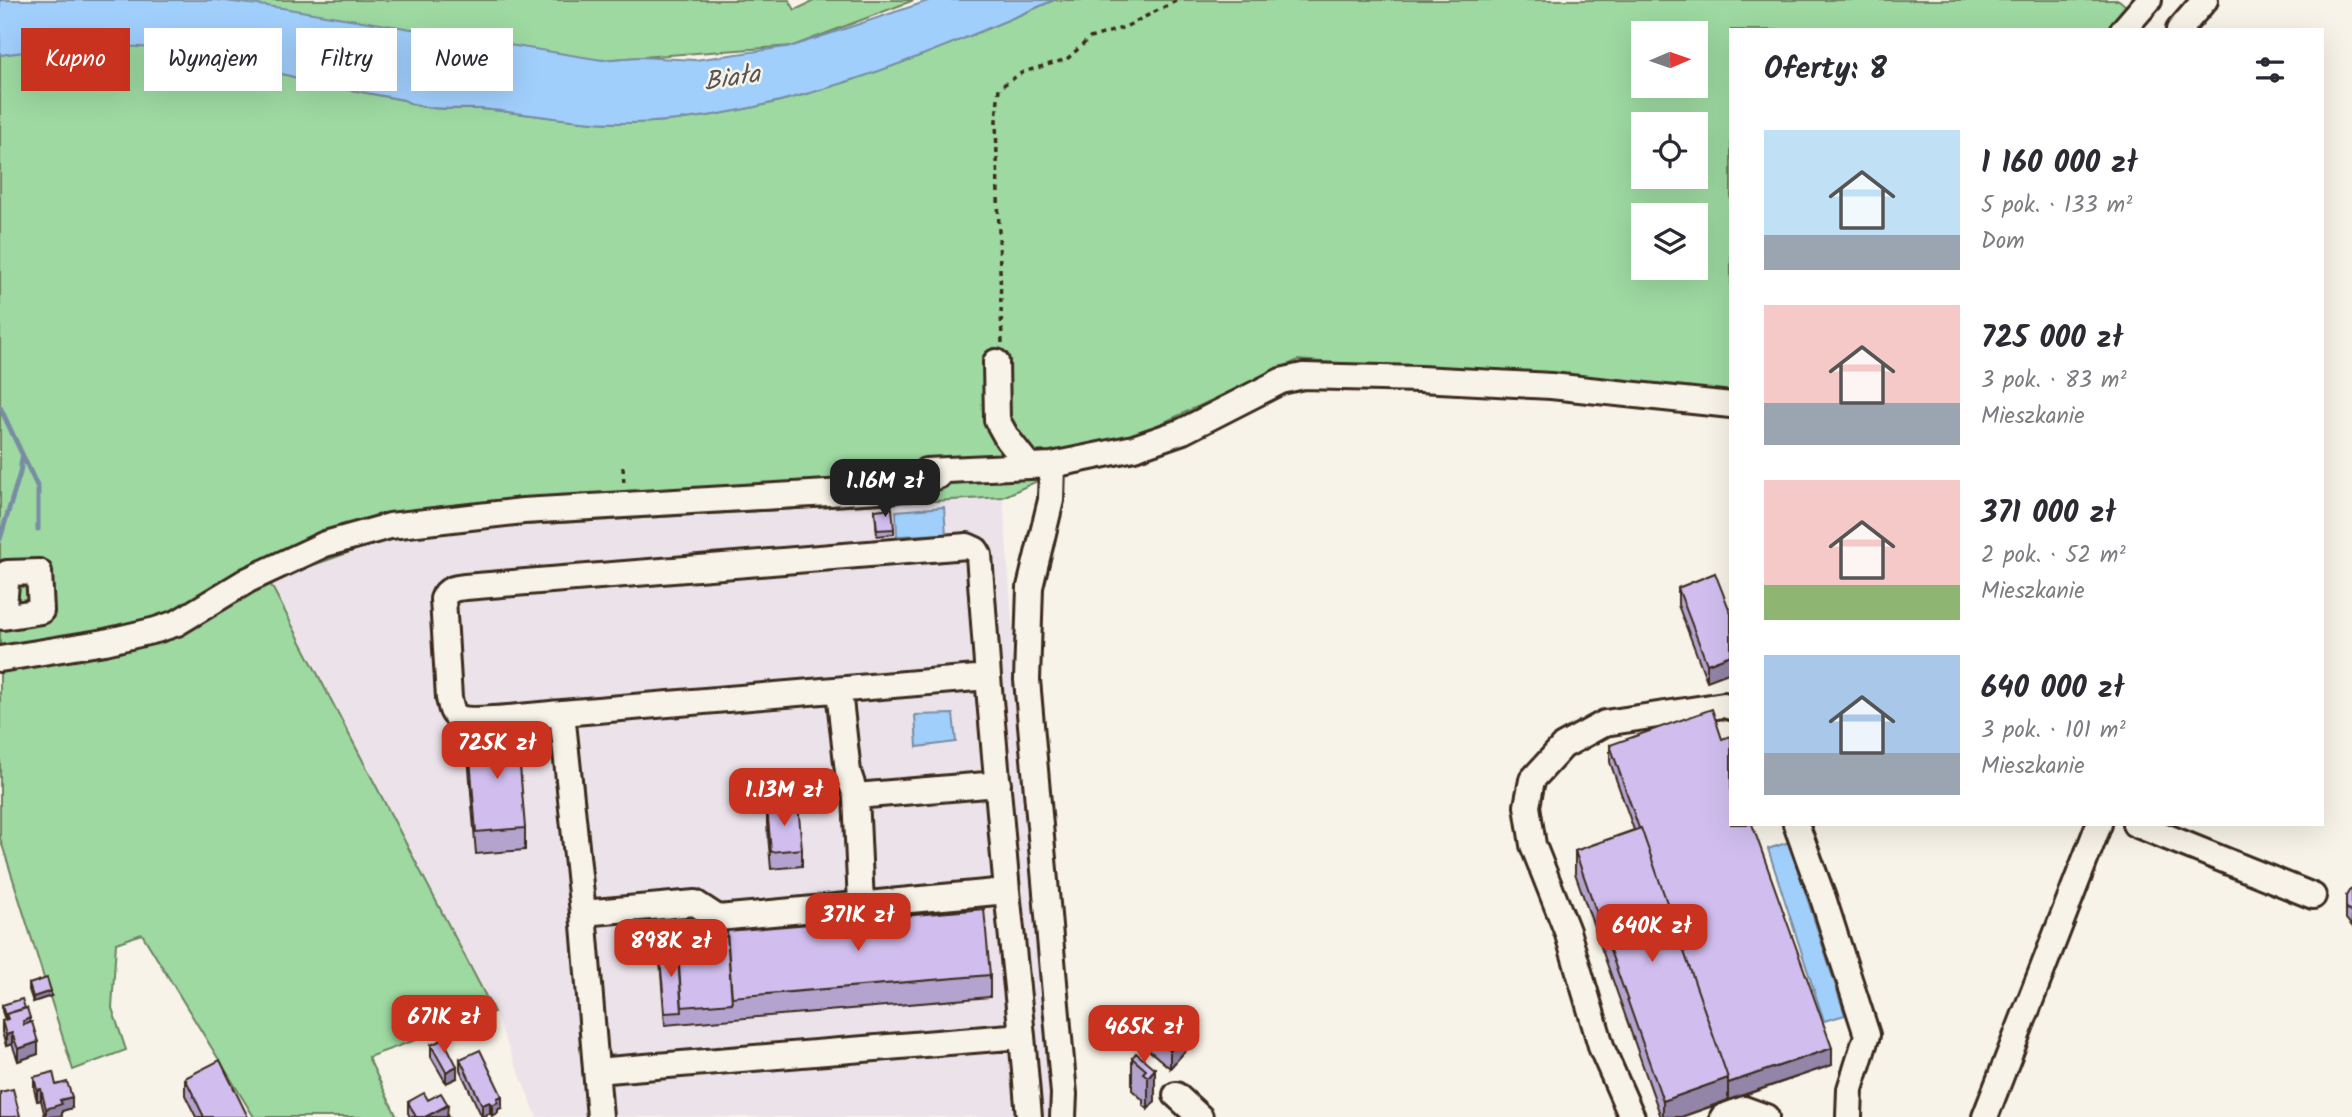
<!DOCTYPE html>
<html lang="pl">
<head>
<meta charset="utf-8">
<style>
  body { margin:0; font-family:Kalam,sans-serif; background:#f7f7f7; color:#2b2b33; height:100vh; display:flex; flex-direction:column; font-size:26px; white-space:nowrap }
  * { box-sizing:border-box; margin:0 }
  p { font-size:23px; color:#7c7c81 }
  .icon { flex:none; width:38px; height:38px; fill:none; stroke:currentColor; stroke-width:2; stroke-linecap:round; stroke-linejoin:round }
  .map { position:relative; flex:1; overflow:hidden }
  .sheet { position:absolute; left:1729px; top:28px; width:595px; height:798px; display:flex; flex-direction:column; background:#fff; border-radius:0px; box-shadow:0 7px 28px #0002 }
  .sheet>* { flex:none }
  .hud { position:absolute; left:21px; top:28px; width:665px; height:63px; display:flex; gap:14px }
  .needle { width:46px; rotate:88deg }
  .controls { position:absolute; left:1631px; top:21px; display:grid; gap:14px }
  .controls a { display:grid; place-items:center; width:77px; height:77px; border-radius:0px; background:#fff; box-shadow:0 7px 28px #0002; font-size:35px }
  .price { position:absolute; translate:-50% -60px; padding:0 16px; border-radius:14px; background:#c8321e; color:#fff; font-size:23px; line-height:46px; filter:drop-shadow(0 2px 4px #0008) }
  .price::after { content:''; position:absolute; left:50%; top:42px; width:21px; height:16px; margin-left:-10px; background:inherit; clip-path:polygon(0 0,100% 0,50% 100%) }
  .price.active { background:#222; color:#fff }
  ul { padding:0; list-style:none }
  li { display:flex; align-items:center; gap:21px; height:175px; padding:0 35px }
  li span { display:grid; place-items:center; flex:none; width:196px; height:140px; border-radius:0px; color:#555 }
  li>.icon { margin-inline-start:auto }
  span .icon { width:84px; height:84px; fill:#fffc; stroke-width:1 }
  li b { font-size:30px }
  h2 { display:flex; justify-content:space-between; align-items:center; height:84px; padding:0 35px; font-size:30px }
  .pill { padding:0 24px; border-radius:0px; background:#fff; box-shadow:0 7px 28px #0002; font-size:24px; line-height:63px }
  .pill.active { background:#c8321e; color:#fff }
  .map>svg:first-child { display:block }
  .built { fill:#ece3ea }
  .green { fill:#9dd9a1; stroke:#6c8260; stroke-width:2; fill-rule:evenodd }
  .water { fill:#a1cffc; stroke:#788da3; stroke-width:2 }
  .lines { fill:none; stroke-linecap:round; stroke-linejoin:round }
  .stream { stroke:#788da3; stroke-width:5 }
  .minor-casing { stroke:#3b2a1e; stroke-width:30 }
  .path { stroke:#3b2a1e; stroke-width:3.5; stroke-dasharray:5 5; stroke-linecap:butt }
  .minor { stroke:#f7f3e8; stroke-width:24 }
  .wall { fill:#b4a3ce; stroke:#3b2a1e; stroke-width:2 }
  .shaded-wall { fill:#9285a7; stroke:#3b2a1e; stroke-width:2 }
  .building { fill:#d1beef; stroke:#3b2a1e; stroke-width:2 }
  .labels { text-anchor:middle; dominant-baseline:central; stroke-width:5; stroke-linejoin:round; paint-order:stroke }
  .water-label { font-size:26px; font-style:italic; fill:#545356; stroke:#f7f3e8 }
</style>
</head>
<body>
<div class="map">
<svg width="2352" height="1117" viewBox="0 0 2352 1117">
  <rect width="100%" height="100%" fill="#f7f3e8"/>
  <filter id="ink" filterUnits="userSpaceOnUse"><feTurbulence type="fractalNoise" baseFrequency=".0143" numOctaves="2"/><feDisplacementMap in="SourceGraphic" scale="14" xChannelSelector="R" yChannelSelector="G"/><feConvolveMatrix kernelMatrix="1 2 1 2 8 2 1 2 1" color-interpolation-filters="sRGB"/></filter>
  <g filter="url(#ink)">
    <!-- built -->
    <path class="built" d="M 1003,497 L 1027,822 L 1057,1108 L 1049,1117 L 537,1117 L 494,1012 L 268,581 L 406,532 Z"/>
    <!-- green -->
    <path class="green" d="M 0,0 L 789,0 L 795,10 L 816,0 L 914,0 L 793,46 L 312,81 L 325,85 L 404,100 C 426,114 465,106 492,110 C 537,115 584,124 629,123 C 773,120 924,57 1054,0 L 2119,0 L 2132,11 L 2116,30 L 1731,30 L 1731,395 L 1298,360 L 1003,497 L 406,532 L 269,581 L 494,1012 L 368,1057 L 397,1117 L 254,1117 L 142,934 L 116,943 L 112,1008 L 126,1050 L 73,1070 L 0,838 ZM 1643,33 L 1696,33 L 1696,86 L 1643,86 ZM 1643,124 L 1696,124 L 1696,177 L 1643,177 ZM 1643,215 L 1696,215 L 1696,268 L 1643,268 Z"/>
    <!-- water -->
    <path class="water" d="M 0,0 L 217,0 L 282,8 L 602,60 L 639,57 L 695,60 L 793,46 L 931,0 L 1054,0 C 924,57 773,120 629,123 C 584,124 537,115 492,110 C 465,106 427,114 404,100 L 325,85 L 211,56 L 141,47 L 79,45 L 0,55 Z
      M 944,507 L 946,534 L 897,536 L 896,511 Z
      M 953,714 L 956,742 L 917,747 L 915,715 Z
      M 1789,842 L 1845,1015 L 1824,1021 L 1768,849 Z"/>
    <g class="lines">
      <!-- stream -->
      <path class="stream" d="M 0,407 L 38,488 L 38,529
        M 0,539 L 20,473 L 22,458"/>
      <!-- minor casing -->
      <g class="minor-casing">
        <path id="minor" d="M 2123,30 L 2149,0
          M 2179,30 L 2205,0
          M 996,362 L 997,420 L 1007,438 L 1029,466
          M 926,471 L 1052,465
          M 39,572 L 41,611 L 3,617 L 7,573 Z
          M 0,659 L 105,642 L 156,630 L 177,623 L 248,580 L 325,544 L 390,526 L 523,511 L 896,489 L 938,476 L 938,471
          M 839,691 L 848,772 L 856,796
          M 562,713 C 544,714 470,724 458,717 C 451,713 451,706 449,698 L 443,599 C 447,589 455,588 465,587 L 967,546 L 976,550 L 979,555 L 988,677
          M 1796,824 L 1823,898 L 1867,1035 L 1850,1089 L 1849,1117
          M 2135,824 L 2313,896
          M 861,904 L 856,796 L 998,784
          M 583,913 L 695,903 L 718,918 L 1007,891 L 1022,1036 L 596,1071
          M 1022,1036 L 1029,1117
          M 1176,1095 L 1200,1117
          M 600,1117 L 583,913 L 562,713 L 988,677 L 1007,891
          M 1063,1117 L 1064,1094 L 1027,680 L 1030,587 L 1051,500 L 1052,465 L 1134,448 L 1183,431 L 1281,381 L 1303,376 L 1420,379 L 1551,386 L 1731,405
          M 1632,1117 L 1602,1049 L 1567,931 L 1533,845 L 1527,806 L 1532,780 L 1563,746 L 1605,723 L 1724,705 L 1731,707
          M 1723,1117 L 1744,1109 L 1766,1117
          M 1985,1117 L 2099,824"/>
      </g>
      <!-- path -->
      <path class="path" d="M 1002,343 L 996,120 L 999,88 L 1023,72 L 1067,59 L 1090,38 L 1125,27 L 1178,0
        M 623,467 L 624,486"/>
      <!-- minor -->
      <use href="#minor" class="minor"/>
    </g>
    <!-- wall -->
    <path class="wall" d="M 875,510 L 894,529 L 894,534 L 877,536 Z
      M 1715,573 L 1707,681 L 1678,605 L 1678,588 Z
      M 468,734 L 525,828 L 525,850 L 476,854 L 468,756 Z
      M 1610,745 L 1731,824 L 1832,1065 L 1681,1117 L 1661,1117 L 1575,873 L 1575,851 L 1634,830 L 1610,762 Z
      M 767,807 L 802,849 L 802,866 L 771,869 L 767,824 Z
      M 2352,889 L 2352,926 L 2346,919 L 2346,896 Z
      M 676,926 L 693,939 L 990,975 L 990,997 L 665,1025 L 659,947 L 676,946 Z
      M 29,984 L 51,996 L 33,1002 L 29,990 Z
      M 2,1005 L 30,1023 L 38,1054 L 18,1061 L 12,1044 L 6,1046 L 2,1032 L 2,1021 L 5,1020 L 2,1011 Z
      M 1145,1030 L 1186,1050 L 1170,1068 L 1145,1047 Z
      M 431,1045 L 457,1078 L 446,1083 L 431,1057 Z
      M 1132,1058 L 1155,1069 L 1155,1101 L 1148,1109 L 1143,1105 L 1143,1100 L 1132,1090 Z
      M 460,1059 L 502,1108 L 498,1109 L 498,1113 L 492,1116 L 490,1113 L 482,1117 L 460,1070 Z
      M 34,1077 L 56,1085 L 72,1108 L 62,1111 L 62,1116 L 45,1117 L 41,1100 L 37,1101 L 34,1089 Z
      M 185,1078 L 248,1117 L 196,1117 L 185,1095 Z
      M 428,1100 L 448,1117 L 410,1117 L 408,1113 L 408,1102 Z"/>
    <!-- shaded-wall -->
    <path class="shaded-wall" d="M 1731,655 L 1731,672 L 1707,681 L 1707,664 Z
      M 51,991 L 51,996 L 33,1002 L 33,997 Z
      M 30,1018 L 30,1030 L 23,1032 L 23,1021 Z
      M 12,1033 L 12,1044 L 6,1046 L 6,1035 Z
      M 1186,1033 L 1186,1050 L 1170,1068 L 1170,1051 Z
      M 38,1042 L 38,1054 L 18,1061 L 18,1049 Z
      M 1832,1048 L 1832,1065 L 1728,1100 L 1728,1083 Z
      M 457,1066 L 457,1078 L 446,1083 L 446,1072 Z
      M 1155,1069 L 1155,1101 L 1148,1109 L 1148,1077 Z
      M 1728,1078 L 1728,1100 L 1681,1117 L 1663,1117 L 1663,1101 Z
      M 41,1089 L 41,1100 L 37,1101 L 37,1090 Z
      M 502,1096 L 502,1108 L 498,1109 L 498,1113 L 492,1116 L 492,1105 L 497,1098 Z
      M 72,1097 L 72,1108 L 62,1111 L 62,1116 L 46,1117 L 46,1109 L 60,1100 Z
      M 490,1102 L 490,1113 L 482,1117 L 482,1105 Z
      M 448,1105 L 447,1117 L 425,1117 Z"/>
    <!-- building -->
    <path class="building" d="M 892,508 L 894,529 L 877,530 L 875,510 Z
      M 1715,573 L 1731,614 L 1731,655 L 1707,664 L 1678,588 Z
      M 1712,709 L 1722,739 L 1731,736 L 1731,824 L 1752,824 L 1832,1048 L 1728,1083 L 1728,1078 L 1641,828 L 1639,828 L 1610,745 Z
      M 517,729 L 525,828 L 476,832 L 468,734 Z
      M 798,804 L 802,849 L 771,852 L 767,807 Z
      M 1641,828 L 1728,1078 L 1663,1101 L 1575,851 Z
      M 2352,889 L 2352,914 L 2346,907 L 2346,896 L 2349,891 Z
      M 984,909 L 990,975 L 732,997 L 727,931 Z
      M 692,925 L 693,939 L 727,936 L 732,1003 L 682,1007 L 676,926 Z
      M 677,946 L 682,1012 L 665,1013 L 659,947 Z
      M 47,978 L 51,991 L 33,997 L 29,984 Z
      M 22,999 L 25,1008 L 6,1014 L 6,1020 L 2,1005 Z
      M 27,1008 L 30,1018 L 23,1021 L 24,1025 L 32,1022 L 38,1042 L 18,1049 L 12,1033 L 6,1035 L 2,1021 L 8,1019 L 6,1014 Z
      M 1161,1011 L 1186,1033 L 1170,1051 L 1145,1030 Z
      M 443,1039 L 457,1066 L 446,1072 L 431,1045 Z
      M 480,1050 L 502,1096 L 497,1098 L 498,1102 L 492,1105 L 490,1102 L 482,1105 L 460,1059 Z
      M 1136,1053 L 1155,1069 L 1148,1077 L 1143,1073 L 1146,1070 L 1132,1058 Z
      M 220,1060 L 248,1117 L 204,1117 L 185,1078 Z
      M 53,1072 L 56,1085 L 67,1082 L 72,1097 L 60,1100 L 62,1104 L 46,1109 L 41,1089 L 37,1090 L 34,1077 Z
      M 13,1089 L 20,1116 L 14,1117 L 0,1117 L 0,1092 Z
      M 424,1093 L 428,1100 L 441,1093 L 448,1105 L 425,1117 L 416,1117 L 408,1102 Z"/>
  </g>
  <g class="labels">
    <!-- water labels -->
    <g class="water-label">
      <text transform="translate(732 79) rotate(-9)">Biała</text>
    </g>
  </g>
</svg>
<div class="controls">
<a><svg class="needle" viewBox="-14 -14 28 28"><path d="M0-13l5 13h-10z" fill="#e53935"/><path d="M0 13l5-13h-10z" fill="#7c7c81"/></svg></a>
<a><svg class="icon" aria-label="locate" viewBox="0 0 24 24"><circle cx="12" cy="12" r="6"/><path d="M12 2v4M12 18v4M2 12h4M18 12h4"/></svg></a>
<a><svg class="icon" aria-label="layers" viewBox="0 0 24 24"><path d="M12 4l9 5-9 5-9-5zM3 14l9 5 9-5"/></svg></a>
</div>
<b class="price active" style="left:885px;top:519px">1.16M zł</b>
<b class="price" style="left:497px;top:781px">725K zł</b>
<b class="price" style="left:784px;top:828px">1.13M zł</b>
<b class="price" style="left:858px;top:953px">371K zł</b>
<b class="price" style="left:1652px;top:964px">640K zł</b>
<b class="price" style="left:671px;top:979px">898K zł</b>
<b class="price" style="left:444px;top:1055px">671K zł</b>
<b class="price" style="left:1144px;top:1065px">465K zł</b>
<div class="hud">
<a class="pill active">Kupno</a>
<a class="pill">Wynajem</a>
<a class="pill">Filtry</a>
<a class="pill">Nowe</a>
</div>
<section class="sheet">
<h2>Oferty: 8<svg class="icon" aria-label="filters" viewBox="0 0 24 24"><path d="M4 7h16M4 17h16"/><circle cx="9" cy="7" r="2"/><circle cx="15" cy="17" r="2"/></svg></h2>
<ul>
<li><span style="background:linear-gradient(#bfe0f5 75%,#9aa5b1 0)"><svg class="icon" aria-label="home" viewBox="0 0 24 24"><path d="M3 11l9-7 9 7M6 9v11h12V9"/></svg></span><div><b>1 160 000 zł</b><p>5 pok. · 133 m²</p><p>Dom</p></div></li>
<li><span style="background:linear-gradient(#f6c9c9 70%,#9aa5b1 0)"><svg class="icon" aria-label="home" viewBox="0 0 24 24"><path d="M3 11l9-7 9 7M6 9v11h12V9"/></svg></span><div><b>725 000 zł</b><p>3 pok. · 83 m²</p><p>Mieszkanie</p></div></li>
<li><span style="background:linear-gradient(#f6c9c9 75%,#8fb573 0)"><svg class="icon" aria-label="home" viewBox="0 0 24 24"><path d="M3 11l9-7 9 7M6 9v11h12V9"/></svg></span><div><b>371 000 zł</b><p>2 pok. · 52 m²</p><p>Mieszkanie</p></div></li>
<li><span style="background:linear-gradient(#a9c7e8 70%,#9aa5b1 0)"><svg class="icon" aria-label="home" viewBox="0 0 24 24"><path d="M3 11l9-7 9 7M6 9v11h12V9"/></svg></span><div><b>640 000 zł</b><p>3 pok. · 101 m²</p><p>Mieszkanie</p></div></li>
</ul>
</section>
</div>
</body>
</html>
